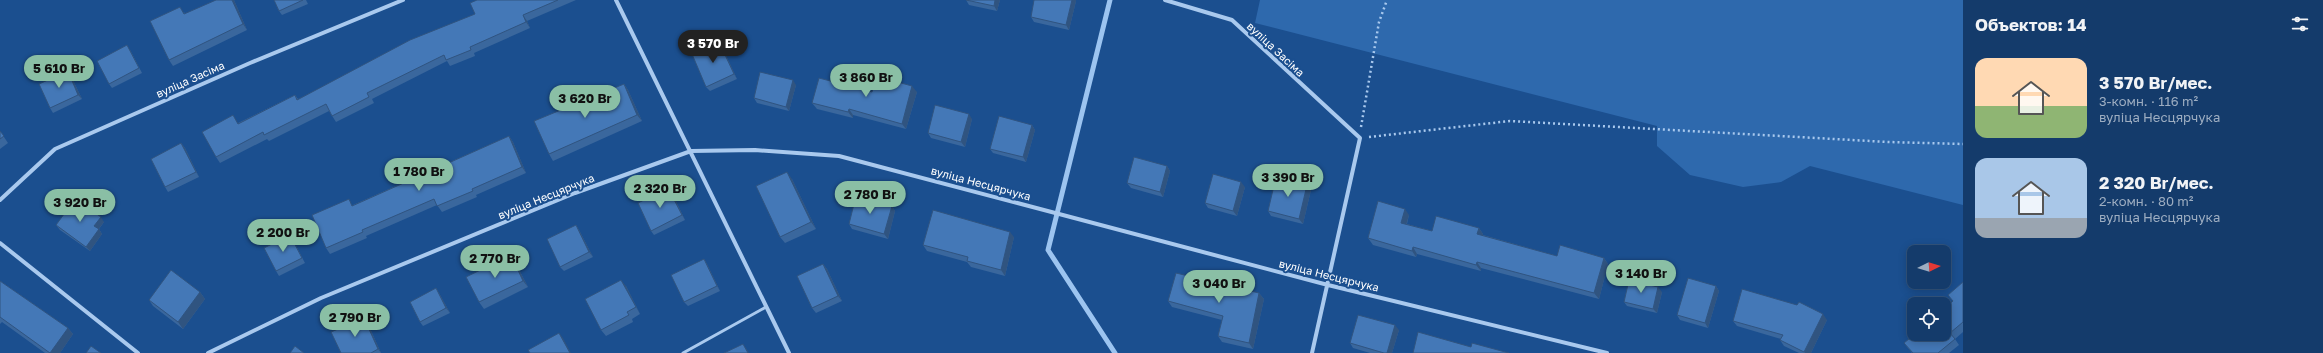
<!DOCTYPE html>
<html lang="ru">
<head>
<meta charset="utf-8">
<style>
  body { margin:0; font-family:"Golos Text",sans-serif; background:#1d4271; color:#f1f3f6; height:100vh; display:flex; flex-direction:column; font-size:15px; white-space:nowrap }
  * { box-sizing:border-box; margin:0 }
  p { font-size:13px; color:#9dadc1 }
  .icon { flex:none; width:22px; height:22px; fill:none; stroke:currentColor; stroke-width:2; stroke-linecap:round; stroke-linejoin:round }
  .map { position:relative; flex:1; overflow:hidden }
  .side { display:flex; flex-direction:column; background:#143b6b; width:360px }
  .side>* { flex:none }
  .needle { width:26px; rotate:85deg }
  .buttons { position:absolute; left:1907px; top:245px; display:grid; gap:8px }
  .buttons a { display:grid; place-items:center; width:44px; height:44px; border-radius:8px; background:#143b6b; box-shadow:0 2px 10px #0003,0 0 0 1px #33557e; font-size:20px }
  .price { position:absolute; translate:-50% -34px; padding:0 9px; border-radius:14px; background:#8abfa5; color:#111; font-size:13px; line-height:26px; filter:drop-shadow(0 1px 2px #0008) }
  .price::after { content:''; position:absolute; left:50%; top:24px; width:12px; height:9px; margin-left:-6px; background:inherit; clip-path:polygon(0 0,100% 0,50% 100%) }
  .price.current { background:#222; color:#fff }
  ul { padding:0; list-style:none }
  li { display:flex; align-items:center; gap:12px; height:100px; padding:0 12px }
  li span { display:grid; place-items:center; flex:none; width:112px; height:80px; border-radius:12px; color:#555 }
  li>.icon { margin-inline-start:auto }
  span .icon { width:48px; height:48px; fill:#fffc; stroke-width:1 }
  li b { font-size:17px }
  h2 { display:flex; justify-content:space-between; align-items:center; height:48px; padding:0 12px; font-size:17px }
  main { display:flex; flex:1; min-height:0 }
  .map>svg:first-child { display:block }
  .green { fill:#2e69ad }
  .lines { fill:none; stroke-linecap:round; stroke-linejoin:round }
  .stream { stroke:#9cc4f0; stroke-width:5 }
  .path { stroke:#a9c9ee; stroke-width:2.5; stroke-dasharray:2 3; stroke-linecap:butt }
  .lane { stroke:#a9c9ee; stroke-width:3 }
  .street { stroke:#a9c9ee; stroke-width:4 }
  .wall { fill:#3a679d }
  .shaded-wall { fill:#305480 }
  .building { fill:#4478b7; stroke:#305480 }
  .labels { text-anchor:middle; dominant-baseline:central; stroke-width:4; stroke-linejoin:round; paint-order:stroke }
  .street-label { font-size:11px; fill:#fff; stroke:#1b4f8f }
</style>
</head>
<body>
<main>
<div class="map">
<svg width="1963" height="353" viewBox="0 0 1963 353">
  <rect width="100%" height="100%" fill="#1b4f8f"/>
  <!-- green -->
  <path class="green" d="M 1260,0 L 1963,0 L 1963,205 L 1810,166 L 1781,182 L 1743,187 L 1690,175 L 1657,146 L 1657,126 L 1255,23 Z"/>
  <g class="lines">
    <!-- stream -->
    <path class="stream" d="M 1110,0 L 1048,250 L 1115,353"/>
    <!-- path -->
    <path class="path" d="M 1361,127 L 1379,22 L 1387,0
      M 1369,137 L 1510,121 L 1888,142 L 1963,144"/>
    <!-- lane -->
    <path class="lane" d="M 683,353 L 766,307"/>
    <!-- street -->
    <path class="street" d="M 616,0 L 789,353
      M 1165,0 L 1232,20 L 1360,138 L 1312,353
      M 0,200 L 55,149 L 250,63 L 403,0
      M 0,243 L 138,353
      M 208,353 L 321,298 L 575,193 L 691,151 L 755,150 L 839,156 L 1328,285 L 1607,353"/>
  </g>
  <!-- wall -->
  <path class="wall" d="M 234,0 L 247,30 L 173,66 L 169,60 L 184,12 L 185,14 Z
    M 274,0 L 306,0 L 308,4 L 282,15 L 279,11 Z
    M 477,0 L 576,0 L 527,21 L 530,28 L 474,53 L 475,56 L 450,66 L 447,61 L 372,99 L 374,103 L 336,122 L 329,111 L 269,141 L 267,139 L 220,163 L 216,157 L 238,123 L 295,95 L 298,99 L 475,14 Z
    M 966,0 L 1000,0 L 997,11 L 969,5 Z
    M 1076,1 L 1069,30 L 1034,22 L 1031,17 Z
    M 722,47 L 737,79 L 710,91 L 706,87 Z
    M 130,50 L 142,73 L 112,88 L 109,84 Z
    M 68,71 L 71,76 L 82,99 L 53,113 L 50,108 Z
    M 624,84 L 628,90 L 642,121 L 553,161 L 549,154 Z
    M 796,85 L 789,111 L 757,103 L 754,98 Z
    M 872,92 L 917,92 L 906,129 L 853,115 L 853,118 L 817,109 L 812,103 Z
    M 972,119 L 965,147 L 931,138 L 928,133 Z
    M 1032,125 L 1035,130 L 1026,162 L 993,153 L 990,149 Z
    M 0,131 L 8,143 L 0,149 Z
    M 509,136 L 513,142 L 526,173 L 476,195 L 477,197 L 442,212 L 437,205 L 366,236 L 367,238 L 330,254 L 326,248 L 353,205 Z
    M 181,143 L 185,148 L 199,177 L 168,192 L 165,187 Z
    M 1167,166 L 1170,171 L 1163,197 L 1131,188 L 1127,183 Z
    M 792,179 L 816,229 L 785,243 L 780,237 Z
    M 1245,187 L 1237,216 L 1208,208 L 1205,203 Z
    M 1311,190 L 1303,224 L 1271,216 L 1268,211 Z
    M 672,193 L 685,220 L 654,235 L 651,231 Z
    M 892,206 L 895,211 L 888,239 L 852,229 L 849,224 Z
    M 1409,215 L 1407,224 L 1432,231 L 1479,228 L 1483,234 L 1483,235 L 1557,256 L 1604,258 L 1608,264 L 1599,299 L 1481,268 L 1481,271 L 1417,254 L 1416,257 L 1373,245 L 1368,238 Z
    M 104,222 L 99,229 L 102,234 L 90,251 L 60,230 L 56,225 Z
    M 576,225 L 579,230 L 593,257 L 564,271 L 560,267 Z
    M 1014,237 L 1005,276 L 971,267 L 967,262 L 927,251 L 923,245 Z
    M 293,240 L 305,263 L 279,276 L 276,271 Z
    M 511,255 L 515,262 L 528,287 L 484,309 L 479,302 Z
    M 704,259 L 707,264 L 720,291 L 688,306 L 684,302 Z
    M 823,264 L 827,269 L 842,301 L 816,313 L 812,308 Z
    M 0,281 L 68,328 L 73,334 L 60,353 L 45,353 L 2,322 L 0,324 Z
    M 1963,282 L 1963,332 L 1955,339 L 1959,345 L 1949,353 L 1912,353 L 1904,343 L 1953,301 L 1948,295 Z
    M 626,286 L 640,314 L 632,319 L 633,322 L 606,336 L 601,330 Z
    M 1716,286 L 1719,291 L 1708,328 L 1680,320 L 1677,315 Z
    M 436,288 L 439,293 L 450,313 L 423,326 L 420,322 Z
    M 200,292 L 205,299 L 183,329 L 153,306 L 149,300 Z
    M 1662,292 L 1657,313 L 1627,306 L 1624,302 Z
    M 1259,293 L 1264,299 L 1253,349 L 1222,342 L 1218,336 L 1222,320 L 1172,307 L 1168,301 Z
    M 364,318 L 368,324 L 381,353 L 341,353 Z
    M 1827,320 L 1811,353 L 1799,353 L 1784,346 L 1780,340 L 1781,339 L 1737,326 L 1733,321 Z
    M 1399,330 L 1392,353 L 1370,353 L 1353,348 L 1350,343 Z"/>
  <!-- shaded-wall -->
  <path class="shaded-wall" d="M 232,0 L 234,0 L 247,30 L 243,24 Z
    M 995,0 L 1000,0 L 997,11 L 994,6 Z
    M 1072,0 L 1076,0 L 1076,1 L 1069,30 L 1066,25 Z
    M 523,15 L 527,21 L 530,28 L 526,22 Z
    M 719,42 L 722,47 L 737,79 L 734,74 Z
    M 68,71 L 71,76 L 82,99 L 78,95 Z
    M 793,80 L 796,85 L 789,111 L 786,107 Z
    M 624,84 L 628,90 L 642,121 L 637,115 Z
    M 912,86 L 917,92 L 906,129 L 902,124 Z
    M 849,109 L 853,115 L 853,118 L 848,112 Z
    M 969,114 L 972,119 L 965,147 L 961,142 Z
    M 1032,125 L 1035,130 L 1026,162 L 1023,157 Z
    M 509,136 L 513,142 L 526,173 L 522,167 Z
    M 181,143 L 185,148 L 199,177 L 196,172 Z
    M 1167,166 L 1170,171 L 1163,197 L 1160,192 Z
    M 787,172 L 792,179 L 816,229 L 811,222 Z
    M 1241,182 L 1245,187 L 1237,216 L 1233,211 Z
    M 1307,185 L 1311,190 L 1303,224 L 1299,219 Z
    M 668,188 L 672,193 L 685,220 L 682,215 Z
    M 892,206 L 895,211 L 888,239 L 884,234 Z
    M 1405,209 L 1409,215 L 1405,229 L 1401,223 Z
    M 101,217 L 104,222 L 98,230 L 94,226 Z
    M 576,225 L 579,230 L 593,257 L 589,252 Z
    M 1479,228 L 1483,234 L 1482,240 L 1477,234 Z
    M 99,229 L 102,234 L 90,251 L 86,247 Z
    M 1010,232 L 1014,237 L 1005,276 L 1001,270 Z
    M 1413,247 L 1417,254 L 1416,257 L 1412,251 Z
    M 511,255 L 515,262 L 528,287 L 523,281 Z
    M 1604,258 L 1608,264 L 1599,299 L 1594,293 Z
    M 704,259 L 707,264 L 720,291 L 717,286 Z
    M 1477,262 L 1481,268 L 1481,271 L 1476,265 Z
    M 823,264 L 827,269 L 842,301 L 838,296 Z
    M 621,280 L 626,286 L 640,314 L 636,307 Z
    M 1716,286 L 1719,291 L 1708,328 L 1705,323 Z
    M 1658,287 L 1662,292 L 1657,313 L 1653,309 Z
    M 436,288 L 439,293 L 450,313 L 446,308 Z
    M 200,292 L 205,299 L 183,329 L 178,322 Z
    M 1259,293 L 1264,299 L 1253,349 L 1249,343 Z
    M 1823,314 L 1827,320 L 1811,353 L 1805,353 L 1804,352 Z
    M 364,318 L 368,324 L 381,353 L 378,349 Z
    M 1395,325 L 1399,330 L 1392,353 L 1387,353 Z
    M 68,328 L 73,334 L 60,353 L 50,353 Z
    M 559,333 L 563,338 L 571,353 L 570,353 Z
    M 743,344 L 748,351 L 749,353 L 748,353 Z"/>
  <!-- building -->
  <path class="building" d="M 216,0 L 232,0 L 243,24 L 169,60 L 150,21 L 180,7 L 184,14 Z
    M 274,0 L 303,0 L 279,11 Z
    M 477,0 L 558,0 L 523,15 L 526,22 L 470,47 L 471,50 L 446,60 L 444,55 L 367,93 L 369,97 L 332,116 L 326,104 L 264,135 L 263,132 L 216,157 L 202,132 L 233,115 L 238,124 L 295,95 L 297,100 L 410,40 L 475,14 L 470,3 Z
    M 966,0 L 995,0 L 994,6 Z
    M 1034,0 L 1072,0 L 1066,25 L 1031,17 Z
    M 719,42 L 734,74 L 706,87 L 692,54 Z
    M 127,45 L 139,68 L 109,84 L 97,61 Z
    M 68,71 L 78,95 L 50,108 L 39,84 Z
    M 760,72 L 793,80 L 786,107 L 754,98 Z
    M 876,76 L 912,86 L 902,124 L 849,109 L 848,112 L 812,103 L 819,78 L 872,92 Z
    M 624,84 L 637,115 L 549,154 L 534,121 Z
    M 935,105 L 969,114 L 961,142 L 928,133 Z
    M 999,116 L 1032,125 L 1023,157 L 990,149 Z
    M 0,131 L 4,136 L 0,139 Z
    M 509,136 L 522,167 L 472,189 L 473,191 L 437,206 L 434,199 L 362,230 L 363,232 L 326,248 L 312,215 L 349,199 L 352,206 Z
    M 181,143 L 196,172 L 165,187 L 151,159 Z
    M 1134,157 L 1167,166 L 1160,192 L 1127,183 Z
    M 787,172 L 811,222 L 780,237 L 756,186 Z
    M 1213,174 L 1241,182 L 1233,211 L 1205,203 Z
    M 1276,177 L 1307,185 L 1299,219 L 1268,211 Z
    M 668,188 L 682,215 L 651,231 L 638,203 Z
    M 856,196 L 892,206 L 884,234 L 849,224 Z
    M 75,199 L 101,217 L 94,226 L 99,229 L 86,247 L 56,225 Z
    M 1378,201 L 1405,209 L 1401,223 L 1432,231 L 1436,216 L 1479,228 L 1477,234 L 1557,256 L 1560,245 L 1604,258 L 1594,293 L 1477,262 L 1476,265 L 1413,247 L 1412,251 L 1368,238 Z
    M 933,210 L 1010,232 L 1001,270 L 967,261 L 968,257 L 923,245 Z
    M 576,225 L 589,252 L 560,267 L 547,239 Z
    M 290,235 L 302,258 L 276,271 L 264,248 Z
    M 511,255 L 523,281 L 479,302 L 466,277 Z
    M 704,259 L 717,286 L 684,302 L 671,275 Z
    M 823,264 L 838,296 L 812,308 L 797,276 Z
    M 171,270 L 200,292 L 178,322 L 149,300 Z
    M 1176,273 L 1259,293 L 1249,343 L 1218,336 L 1223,316 L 1168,301 Z
    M 1688,278 L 1716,286 L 1705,323 L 1677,315 Z
    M 621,280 L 636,307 L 627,312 L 629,315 L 601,330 L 585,299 Z
    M 1629,280 L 1658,287 L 1653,309 L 1624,302 Z
    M 0,281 L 68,328 L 50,353 L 0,317 Z
    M 1963,282 L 1963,322 L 1950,333 L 1955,339 L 1938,353 L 1913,353 L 1904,343 L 1915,334 L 1944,334 L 1944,309 L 1953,301 L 1948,295 Z
    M 436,288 L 446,308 L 420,322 L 410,302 Z
    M 1742,289 L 1797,305 L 1799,302 L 1823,314 L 1804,352 L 1780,340 L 1783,335 L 1733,321 Z
    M 1358,315 L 1395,325 L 1387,353 L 1384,353 L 1350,343 Z
    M 364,318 L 378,349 L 371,353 L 341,353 L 331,332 Z
    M 1418,332 L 1471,347 L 1472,343 L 1509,353 L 1413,353 Z
    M 559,333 L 570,353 L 530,353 L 528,350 Z
    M 743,344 L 748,353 L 724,353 Z
    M 91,346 L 101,353 L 86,353 Z
    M 295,346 L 304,353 L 290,353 Z"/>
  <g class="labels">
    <!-- street labels -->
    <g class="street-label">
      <text transform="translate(1276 49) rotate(43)">вуліца Засіма</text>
      <text transform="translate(190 79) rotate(-24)">вуліца Засіма</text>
      <text transform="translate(981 183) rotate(15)">вуліца Несцярчука</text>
      <text transform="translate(546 196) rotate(-22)">вуліца Несцярчука</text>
      <text transform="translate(1329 275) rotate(14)">вуліца Несцярчука</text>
    </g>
  </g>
</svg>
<div class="buttons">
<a><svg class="needle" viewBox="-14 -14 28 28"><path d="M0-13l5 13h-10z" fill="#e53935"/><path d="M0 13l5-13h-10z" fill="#9dadc1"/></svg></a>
<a><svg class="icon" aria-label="locate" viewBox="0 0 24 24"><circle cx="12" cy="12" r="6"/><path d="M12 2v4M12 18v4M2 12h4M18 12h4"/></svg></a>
</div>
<b class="price current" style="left:713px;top:64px">3 570 Br</b>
<b class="price" style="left:59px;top:89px">5 610 Br</b>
<b class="price" style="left:866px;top:98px">3 860 Br</b>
<b class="price" style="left:585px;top:119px">3 620 Br</b>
<b class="price" style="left:419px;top:192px">1 780 Br</b>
<b class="price" style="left:1288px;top:198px">3 390 Br</b>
<b class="price" style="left:660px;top:209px">2 320 Br</b>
<b class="price" style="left:870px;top:215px">2 780 Br</b>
<b class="price" style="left:80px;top:223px">3 920 Br</b>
<b class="price" style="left:283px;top:253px">2 200 Br</b>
<b class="price" style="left:495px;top:279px">2 770 Br</b>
<b class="price" style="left:1641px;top:294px">3 140 Br</b>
<b class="price" style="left:1219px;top:304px">3 040 Br</b>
<b class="price" style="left:355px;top:338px">2 790 Br</b>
</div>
<section class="side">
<h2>Объектов: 14<svg class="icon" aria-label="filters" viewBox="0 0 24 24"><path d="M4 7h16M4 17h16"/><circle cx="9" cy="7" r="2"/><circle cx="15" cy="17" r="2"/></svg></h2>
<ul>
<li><span style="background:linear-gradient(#ffd9b3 60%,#8fb573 0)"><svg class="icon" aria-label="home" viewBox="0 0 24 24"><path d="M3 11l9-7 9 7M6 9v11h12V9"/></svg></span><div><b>3 570 Br/мес.</b><p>3-комн. · 116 m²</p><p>вуліца Несцярчука</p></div></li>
<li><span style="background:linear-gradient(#a9c7e8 75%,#9aa5b1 0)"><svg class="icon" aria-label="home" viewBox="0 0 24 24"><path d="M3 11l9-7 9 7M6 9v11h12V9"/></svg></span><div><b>2 320 Br/мес.</b><p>2-комн. · 80 m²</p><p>вуліца Несцярчука</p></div></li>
</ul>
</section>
</main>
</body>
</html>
